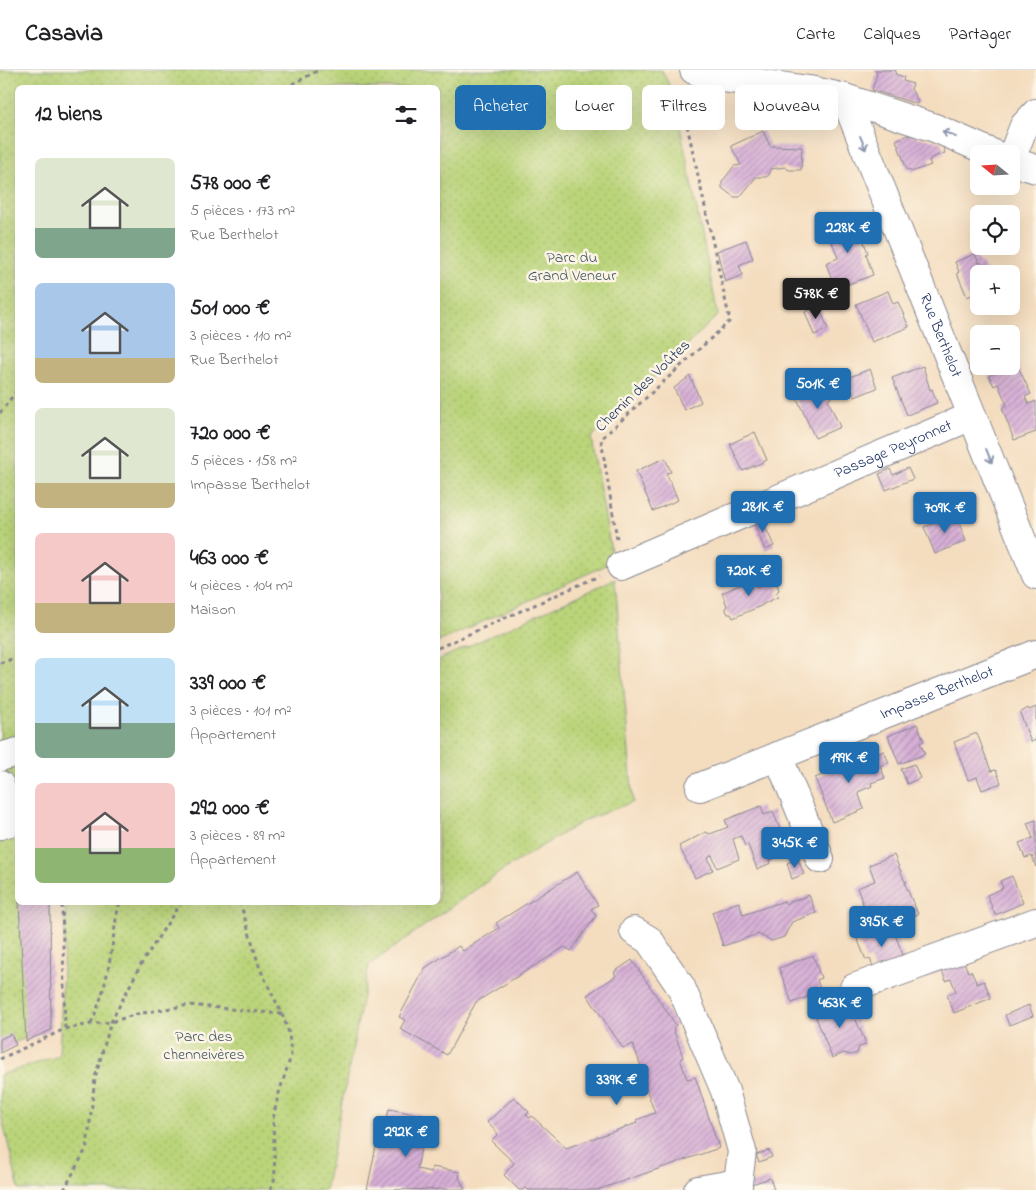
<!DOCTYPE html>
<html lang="fr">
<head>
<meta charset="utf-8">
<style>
  body { margin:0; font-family:"Indie Flower",sans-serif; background:#f6f6f6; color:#202124; height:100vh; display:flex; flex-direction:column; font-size:19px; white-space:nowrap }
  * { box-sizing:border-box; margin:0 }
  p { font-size:16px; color:#757577 }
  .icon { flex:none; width:28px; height:28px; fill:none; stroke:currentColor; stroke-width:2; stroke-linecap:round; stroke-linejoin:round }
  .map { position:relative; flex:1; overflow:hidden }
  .panel { position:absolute; left:15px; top:15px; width:425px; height:820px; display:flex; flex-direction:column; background:#fff; border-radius:8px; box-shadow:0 5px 20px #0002 }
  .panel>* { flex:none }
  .hud { position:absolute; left:455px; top:15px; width:475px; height:45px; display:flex; gap:10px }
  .needle { width:32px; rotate:288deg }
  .controls { position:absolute; left:970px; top:75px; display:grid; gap:10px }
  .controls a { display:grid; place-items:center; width:50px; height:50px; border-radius:8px; background:#fff; box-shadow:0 5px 20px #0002; font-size:25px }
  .price { position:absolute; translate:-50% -42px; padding:0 11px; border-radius:5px; background:#1f6fb2; color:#fff; font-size:16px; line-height:32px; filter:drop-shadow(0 1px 2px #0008) }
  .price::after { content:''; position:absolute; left:50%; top:30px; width:15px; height:11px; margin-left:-8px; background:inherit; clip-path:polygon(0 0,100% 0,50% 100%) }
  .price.current { background:#222; color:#fff }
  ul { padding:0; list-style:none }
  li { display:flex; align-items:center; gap:15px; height:125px; padding:0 20px }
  li span { display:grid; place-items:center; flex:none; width:140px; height:100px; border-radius:8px; color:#555 }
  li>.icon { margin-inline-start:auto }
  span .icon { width:60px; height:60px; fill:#fffc; stroke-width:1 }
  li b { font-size:21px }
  h2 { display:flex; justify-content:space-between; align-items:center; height:60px; padding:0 20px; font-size:21px }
  .chip { padding:0 18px; border-radius:8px; background:#fff; box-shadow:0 5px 20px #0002; font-size:18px; line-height:45px }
  .chip.current { background:#1f6fb2; color:#fff }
  header { display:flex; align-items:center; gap:30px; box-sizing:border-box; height:70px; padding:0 25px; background:#fff; border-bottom:1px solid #e0e0e0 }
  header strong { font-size:24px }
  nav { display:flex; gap:28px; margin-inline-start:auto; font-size:18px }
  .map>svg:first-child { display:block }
  .park { fill:url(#park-dots); stroke:#6a826c }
  .building { fill:url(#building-hatch) }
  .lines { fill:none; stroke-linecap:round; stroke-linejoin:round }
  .minor-casing { stroke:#88868e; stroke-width:30 }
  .path { stroke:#88868e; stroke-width:3; stroke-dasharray:4 4; stroke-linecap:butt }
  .minor { stroke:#fff; stroke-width:28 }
  .oneway { stroke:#8d97ae }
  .labels { text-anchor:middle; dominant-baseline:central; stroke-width:5; stroke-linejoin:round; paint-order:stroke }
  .park-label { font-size:16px; fill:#435865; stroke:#fcf5e5 }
  .street-label { font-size:16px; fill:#1b2f5e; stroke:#fcf5e5 }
</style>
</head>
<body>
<header>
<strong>Casavia</strong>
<nav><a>Carte</a><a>Calques</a><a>Partager</a></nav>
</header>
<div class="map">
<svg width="1036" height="1120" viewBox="0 0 1036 1120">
  <defs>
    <pattern id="park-dots" width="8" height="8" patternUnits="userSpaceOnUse" patternTransform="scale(1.25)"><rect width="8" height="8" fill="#bad479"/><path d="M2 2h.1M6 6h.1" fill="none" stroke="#9fb66b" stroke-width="1.8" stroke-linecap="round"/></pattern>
    <pattern id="building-hatch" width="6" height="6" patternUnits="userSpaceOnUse" patternTransform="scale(1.25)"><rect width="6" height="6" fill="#d8b0d7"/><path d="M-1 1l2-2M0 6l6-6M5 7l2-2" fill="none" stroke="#ae90b2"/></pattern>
  </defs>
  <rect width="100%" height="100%" fill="#fcf5e5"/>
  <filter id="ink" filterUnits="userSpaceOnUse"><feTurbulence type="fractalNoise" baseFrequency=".02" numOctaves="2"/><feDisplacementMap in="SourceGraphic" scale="10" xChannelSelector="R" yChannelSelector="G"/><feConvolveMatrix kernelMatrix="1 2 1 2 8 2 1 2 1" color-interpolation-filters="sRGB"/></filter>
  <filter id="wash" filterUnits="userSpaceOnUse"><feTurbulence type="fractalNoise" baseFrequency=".0096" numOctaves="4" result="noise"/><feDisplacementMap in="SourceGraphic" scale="20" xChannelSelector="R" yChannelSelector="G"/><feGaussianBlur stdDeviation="1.12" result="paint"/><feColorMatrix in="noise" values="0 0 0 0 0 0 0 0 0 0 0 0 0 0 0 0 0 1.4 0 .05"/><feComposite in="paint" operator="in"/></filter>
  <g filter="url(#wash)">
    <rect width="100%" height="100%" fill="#f4ddbf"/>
    <!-- park -->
    <path class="park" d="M 0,0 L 662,0 L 674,26 L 718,245 L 591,368 L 613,492 L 438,572 L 438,18 L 18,18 L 18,832 L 45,833 L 46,959 L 0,979 Z
      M 615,509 L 633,732 L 583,751 L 503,800 L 369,895 L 325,1120 L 19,1120 L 0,1040 L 0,1005 L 59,986 L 66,833 L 438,832 L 438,590 Z"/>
    <g id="blocks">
      <!-- building -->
      <path class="building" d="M 875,0 L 896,0 L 895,4 L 904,7 L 903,11 L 913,14 L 911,19 L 918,31 L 917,34 L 872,20 L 877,4 Z
        M 763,61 L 770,76 L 802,77 L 801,100 L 789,100 L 785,97 L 771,99 L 769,105 L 766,107 L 756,107 L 740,127 L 734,127 L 722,118 L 722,112 L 734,96 L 741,95 L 731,76 Z
        M 908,65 L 941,72 L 945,83 L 931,88 L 929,91 L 931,95 L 911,102 L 909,99 L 907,100 L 896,70 Z
        M 850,147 L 855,160 L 859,159 L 868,183 L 866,184 L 873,205 L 835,219 L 826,193 L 838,188 L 826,156 Z
        M 746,170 L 753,189 L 739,195 L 743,205 L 725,212 L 717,181 Z
        M 975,184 L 979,193 L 981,192 L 986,204 L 979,204 L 979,222 L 967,227 L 957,203 L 959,202 L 955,192 Z
        M 888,221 L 893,234 L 898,232 L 909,257 L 872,272 L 856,234 Z
        M 819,236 L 828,259 L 814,265 L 805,242 Z
        M 1011,282 L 1031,324 L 1025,327 L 1029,334 L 1036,331 L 1036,362 L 1014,370 L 1002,338 L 1007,335 L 998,314 L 994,316 L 989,306 L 993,304 L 990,296 L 1011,296 Z
        M 923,296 L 930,320 L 932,319 L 937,333 L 907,345 L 892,308 Z
        M 870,299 L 877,318 L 855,327 L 847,308 Z
        M 690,306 L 701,332 L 684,340 L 674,318 Z
        M 823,312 L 831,328 L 828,330 L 840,357 L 815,368 L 795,324 Z
        M 755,362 L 767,390 L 743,401 L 730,374 Z
        M 665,388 L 671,402 L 666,403 L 678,430 L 653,441 L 636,401 Z
        M 908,398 L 913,409 L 886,420 L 879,404 L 890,399 L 893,405 Z
        M 760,445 L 774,476 L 765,480 L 752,449 Z
        M 956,445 L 966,471 L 935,484 L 924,457 Z
        M 753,509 L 757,517 L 771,511 L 773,514 L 777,514 L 779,520 L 776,523 L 778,527 L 763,534 L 763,535 L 733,548 L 731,544 L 728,544 L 725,538 L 727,536 L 722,523 Z
        M 1036,637 L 1036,670 L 1031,672 L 1020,643 L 1028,638 L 1029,640 Z
        M 917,654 L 924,671 L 920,673 L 925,684 L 899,694 L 888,666 Z
        M 977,663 L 991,701 L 996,700 L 1001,713 L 982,720 L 977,707 L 968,710 L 954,672 Z
        M 884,681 L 889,693 L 880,696 L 885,708 L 871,713 L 872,716 L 858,722 L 864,739 L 832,752 L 815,708 L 829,702 L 826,696 L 844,688 L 847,695 Z
        M 914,694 L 920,708 L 907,714 L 901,699 Z
        M 761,736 L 764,745 L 773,741 L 781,762 L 770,766 L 777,784 L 775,784 L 776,788 L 770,790 L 771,793 L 757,799 L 748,775 L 745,776 L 741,766 L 733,769 L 739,789 L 717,798 L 712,785 L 708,788 L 713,800 L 695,808 L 679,776 L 706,762 L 710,764 L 728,757 L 725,750 Z
        M 1036,750 L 1036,797 L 1032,786 L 1025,788 L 1019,773 L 1033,768 L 1027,753 Z
        M 894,785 L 905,812 L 907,811 L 905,814 L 918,844 L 891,855 L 884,837 L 867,844 L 857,818 L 875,811 L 869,795 Z
        M 798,789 L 804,804 L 792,809 L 787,793 Z
        M 577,802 L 598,835 L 591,839 L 596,846 L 571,881 L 565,877 L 476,932 L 447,985 L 400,959 L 405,950 L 399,947 L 425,898 L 459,876 L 463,881 L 499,858 L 496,853 Z
        M 1012,806 L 1023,833 L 995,845 L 987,825 L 1003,818 L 1000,811 Z
        M 809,825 L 816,843 L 792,852 L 784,867 L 772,871 L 758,864 L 723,876 L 712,842 L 739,832 L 743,845 L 784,831 L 785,834 Z
        M 19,832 L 50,832 L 51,960 L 26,971 Z
        M 891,854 L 905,890 L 875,901 L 870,889 L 866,890 L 857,868 Z
        M 813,885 L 821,908 L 817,910 L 821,922 L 792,933 L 779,898 Z
        M 961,885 L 968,902 L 971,901 L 977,914 L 984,911 L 991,928 L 954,943 L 947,925 L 956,921 L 951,909 L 946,911 L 942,901 L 926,907 L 923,900 Z
        M 632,890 L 676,955 L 673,958 L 683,987 L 680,989 L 687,1009 L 695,1007 L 697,1012 L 719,1078 L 597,1120 L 528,1120 L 525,1117 L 523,1120 L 519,1120 L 504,1105 L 514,1093 L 491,1071 L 498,1064 L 487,1052 L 514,1027 L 529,1042 L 526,1045 L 530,1048 L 532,1046 L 566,1078 L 637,1053 L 636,1050 L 655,1043 L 640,1003 L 643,1002 L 633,974 L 623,978 L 587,925 L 616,906 L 614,902 Z
        M 847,929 L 865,971 L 865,975 L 859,977 L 857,983 L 850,985 L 844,983 L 832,988 L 814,942 Z
        M 1029,935 L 1033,946 L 1009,955 L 1005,945 Z
        M 11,964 L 16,975 L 0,983 L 0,969 Z
        M 389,1039 L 421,1045 L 418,1059 L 425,1060 L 417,1099 L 431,1102 L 432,1097 L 460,1102 L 459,1108 L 465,1119 L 367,1120 L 380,1057 L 385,1058 Z
        M 769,1080 L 772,1087 L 759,1092 L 756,1085 Z
        M 770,1108 L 774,1120 L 751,1120 L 749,1115 Z"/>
    </g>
  </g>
  <g filter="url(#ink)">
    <use href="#blocks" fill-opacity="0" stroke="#88868e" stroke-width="1"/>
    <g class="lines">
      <!-- minor casing -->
      <g class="minor-casing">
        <g id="minor">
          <path d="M 694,0 L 715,7 L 809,20 L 845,28 L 935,58 L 994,84"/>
          <path id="s1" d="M 845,28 L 1036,505"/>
          <path d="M 1011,89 L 1024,56 L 1036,43"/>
          <path d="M 1011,91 L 1036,99"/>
          <path id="s2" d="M 621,496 L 972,346"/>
          <path d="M 778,686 L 820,789"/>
          <path d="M 0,687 L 18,682"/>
          <path d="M 0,715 L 10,752 L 0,755"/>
          <path id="s3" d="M 700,717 L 1036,584"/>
          <path d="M 634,861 L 649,870 L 681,917 L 725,1021 L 742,1081 L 738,1113 L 738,1120"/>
          <path d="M 854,918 L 1036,852"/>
          <path d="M 698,1120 L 738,1113"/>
        </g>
      </g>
      <!-- path -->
      <path class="path" d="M 285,18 L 319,0
        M 0,343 L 18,319
        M 617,469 L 601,369 L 730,251 L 685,46 L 689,24
        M 438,578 L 599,506
        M 0,593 L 18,587
        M 240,832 L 260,899 L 282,944 L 289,963 L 291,986 L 278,1026 L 273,1049 L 275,1108 L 270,1120
        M 91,953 C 108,917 111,882 117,843 L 120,832
        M 65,959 L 91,954 L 111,952 L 137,944 L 189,935 L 282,944
        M 0,989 L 65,959 L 62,832
        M 64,1120 L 87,1077 L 95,1008 L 111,952 L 140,896 L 181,832"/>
      <!-- minor -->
      <use href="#minor" class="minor"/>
    </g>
    <!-- one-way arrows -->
    <defs><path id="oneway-shaft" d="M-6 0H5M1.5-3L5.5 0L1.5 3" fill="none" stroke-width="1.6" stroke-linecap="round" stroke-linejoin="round" transform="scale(1.25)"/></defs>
    <g class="oneway">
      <use href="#oneway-shaft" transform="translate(949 64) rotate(-156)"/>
      <use href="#oneway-shaft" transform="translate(863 73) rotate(68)"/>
      <use href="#oneway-shaft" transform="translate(989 386) rotate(68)"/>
    </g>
  </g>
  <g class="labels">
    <!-- park labels -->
    <g class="park-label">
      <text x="572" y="188">Parc du<tspan x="572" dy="18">Grand Veneur</tspan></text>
      <text x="204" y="967">Parc des<tspan x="204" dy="18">chenneivères</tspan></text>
    </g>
    <!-- street labels -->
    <g class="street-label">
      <text stroke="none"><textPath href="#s1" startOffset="256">Rue Berthelot</textPath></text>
      <text transform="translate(643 316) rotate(-44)">Chemin des Voûtes</text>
      <text stroke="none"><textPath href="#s2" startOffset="296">Passage Peyronnet</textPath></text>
      <text stroke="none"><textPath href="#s3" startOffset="255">Impasse Berthelot</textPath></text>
    </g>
  </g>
</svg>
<div class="controls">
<a><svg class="needle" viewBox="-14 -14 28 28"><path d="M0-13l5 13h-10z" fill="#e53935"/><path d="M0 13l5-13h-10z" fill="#757577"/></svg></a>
<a><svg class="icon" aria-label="locate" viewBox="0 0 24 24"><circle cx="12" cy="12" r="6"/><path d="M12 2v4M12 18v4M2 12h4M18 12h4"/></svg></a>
<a>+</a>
<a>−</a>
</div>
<b class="price" style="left:848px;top:184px">228K €</b>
<b class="price current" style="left:816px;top:250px">578K €</b>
<b class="price" style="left:818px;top:340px">501K €</b>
<b class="price" style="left:763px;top:463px">281K €</b>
<b class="price" style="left:945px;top:464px">709K €</b>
<b class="price" style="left:749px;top:527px">720K €</b>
<b class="price" style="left:849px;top:714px">199K €</b>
<b class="price" style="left:795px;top:799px">345K €</b>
<b class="price" style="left:882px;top:878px">395K €</b>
<b class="price" style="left:840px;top:959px">463K €</b>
<b class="price" style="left:617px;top:1036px">339K €</b>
<b class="price" style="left:406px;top:1088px">292K €</b>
<div class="hud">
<a class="chip current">Acheter</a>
<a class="chip">Louer</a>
<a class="chip">Filtres</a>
<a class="chip">Nouveau</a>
</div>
<section class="panel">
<h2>12 biens<svg class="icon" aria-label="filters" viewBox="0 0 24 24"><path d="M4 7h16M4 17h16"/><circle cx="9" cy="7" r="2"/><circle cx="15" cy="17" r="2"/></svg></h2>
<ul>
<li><span style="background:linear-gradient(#dfe7d0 70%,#7fa58c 0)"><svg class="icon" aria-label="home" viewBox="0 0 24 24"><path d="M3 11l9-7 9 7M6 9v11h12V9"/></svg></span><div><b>578 000 €</b><p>5 pièces · 173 m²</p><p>Rue Berthelot</p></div></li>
<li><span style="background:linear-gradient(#a9c7e8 75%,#c2b280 0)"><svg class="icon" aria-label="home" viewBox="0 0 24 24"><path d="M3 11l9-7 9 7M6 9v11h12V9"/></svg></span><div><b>501 000 €</b><p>3 pièces · 110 m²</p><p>Rue Berthelot</p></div></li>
<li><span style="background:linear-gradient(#dfe7d0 75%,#c2b280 0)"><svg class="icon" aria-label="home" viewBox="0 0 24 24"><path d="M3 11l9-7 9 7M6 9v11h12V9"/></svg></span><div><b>720 000 €</b><p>5 pièces · 158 m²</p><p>Impasse Berthelot</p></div></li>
<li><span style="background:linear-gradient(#f6c9c9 70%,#c2b280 0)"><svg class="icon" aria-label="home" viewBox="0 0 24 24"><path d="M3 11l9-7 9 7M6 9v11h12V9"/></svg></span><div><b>463 000 €</b><p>4 pièces · 104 m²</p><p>Maison</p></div></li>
<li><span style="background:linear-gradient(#bfe0f5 65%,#7fa58c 0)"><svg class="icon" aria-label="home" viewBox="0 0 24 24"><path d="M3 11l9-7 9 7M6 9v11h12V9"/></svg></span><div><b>339 000 €</b><p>3 pièces · 101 m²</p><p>Appartement</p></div></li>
<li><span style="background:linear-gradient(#f6c9c9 65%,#8fb573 0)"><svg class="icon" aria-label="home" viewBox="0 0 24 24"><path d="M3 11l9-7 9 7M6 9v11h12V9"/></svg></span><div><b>292 000 €</b><p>3 pièces · 89 m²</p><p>Appartement</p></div></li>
</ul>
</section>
</div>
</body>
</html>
